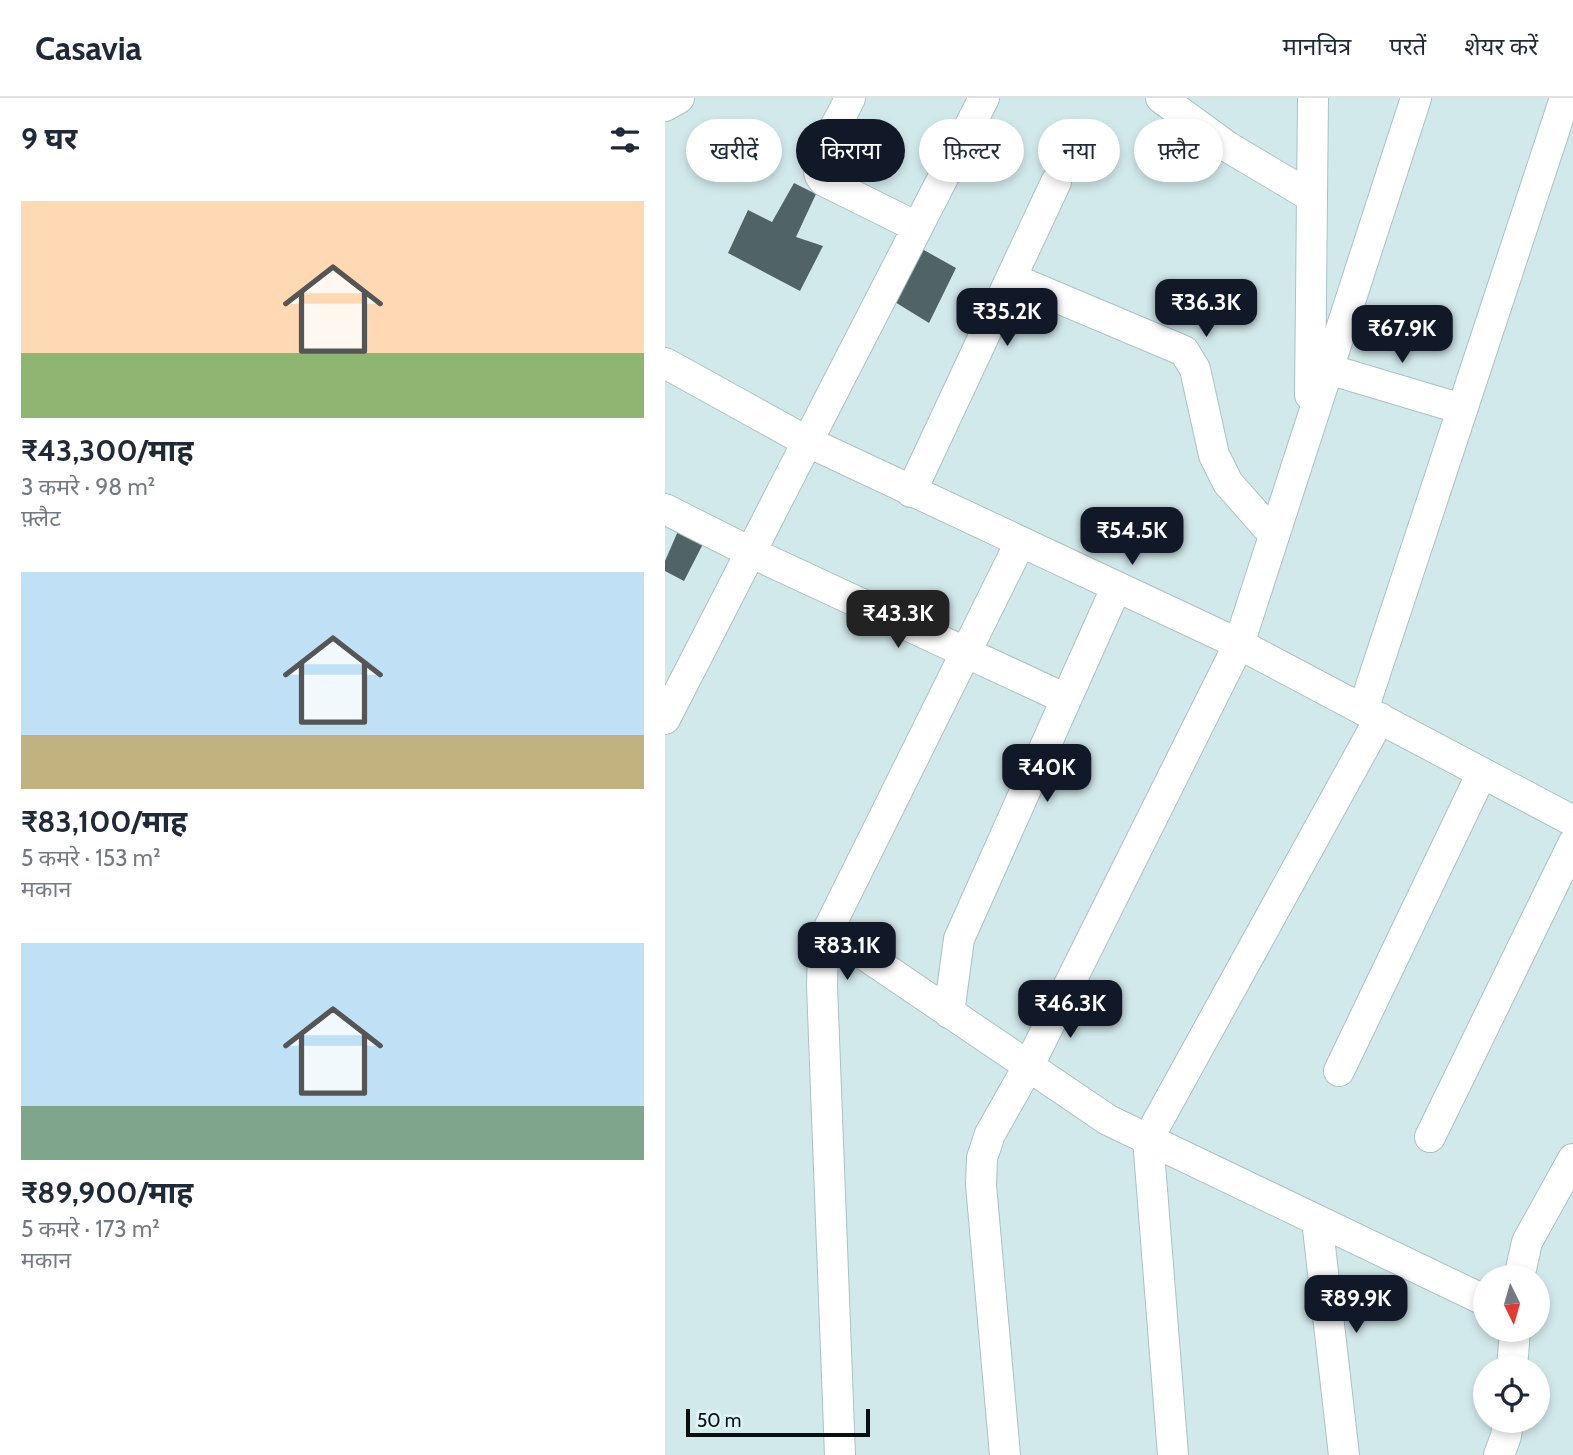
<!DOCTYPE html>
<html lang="hi">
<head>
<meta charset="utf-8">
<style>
  body { margin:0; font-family:Cabin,"Noto Sans Devanagari",sans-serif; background:#f6f6f7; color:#1f2937; height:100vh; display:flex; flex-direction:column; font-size:26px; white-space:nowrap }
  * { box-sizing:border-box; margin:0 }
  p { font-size:23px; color:#747a83 }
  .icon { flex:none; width:38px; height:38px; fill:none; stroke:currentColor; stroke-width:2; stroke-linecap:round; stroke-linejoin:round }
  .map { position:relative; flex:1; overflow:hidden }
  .side { display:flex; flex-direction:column; background:#fff; width:665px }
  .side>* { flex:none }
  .top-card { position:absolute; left:21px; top:21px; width:665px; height:63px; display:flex; gap:14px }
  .needle { width:46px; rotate:175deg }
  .tools { position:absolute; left:808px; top:1167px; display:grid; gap:14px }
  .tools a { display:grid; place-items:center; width:77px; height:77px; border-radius:50%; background:#fff; box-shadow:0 4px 10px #0003; font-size:35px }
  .scale { position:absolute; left:21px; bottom:18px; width:184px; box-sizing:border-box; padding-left:7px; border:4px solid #080f10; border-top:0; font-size:19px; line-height:24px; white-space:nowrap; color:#080f10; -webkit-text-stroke:5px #dff6f8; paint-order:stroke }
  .price { position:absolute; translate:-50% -60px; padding:0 16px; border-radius:14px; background:#111827; color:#fff; font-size:23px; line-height:46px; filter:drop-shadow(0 2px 4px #0008) }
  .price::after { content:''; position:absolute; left:50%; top:42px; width:21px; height:16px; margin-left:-10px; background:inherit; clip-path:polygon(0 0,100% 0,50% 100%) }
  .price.current { background:#222; color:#fff }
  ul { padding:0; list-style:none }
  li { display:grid; align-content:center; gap:14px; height:371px; padding:0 21px }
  li span { display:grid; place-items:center; height:217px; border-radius:0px; color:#555 }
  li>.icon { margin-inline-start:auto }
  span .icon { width:126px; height:126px; fill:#fffc; stroke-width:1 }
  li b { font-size:30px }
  h2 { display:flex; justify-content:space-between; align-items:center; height:84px; padding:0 21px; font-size:30px }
  .tag { padding:0 24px; border-radius:32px; background:#fff; box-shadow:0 4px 10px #0003; font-size:24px; line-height:63px }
  .tag.current { background:#111827; color:#fff }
  header { display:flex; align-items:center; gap:42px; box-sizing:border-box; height:98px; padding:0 35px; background:#fff; border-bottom:2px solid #e0e1e3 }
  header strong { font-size:33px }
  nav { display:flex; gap:38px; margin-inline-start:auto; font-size:24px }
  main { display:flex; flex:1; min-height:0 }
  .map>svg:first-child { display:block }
  .building { fill:#506466 }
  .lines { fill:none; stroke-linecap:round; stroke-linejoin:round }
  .minor-casing { stroke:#abc1c3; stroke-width:32 }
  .minor { stroke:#fff; stroke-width:30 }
</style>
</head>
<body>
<header>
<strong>Casavia</strong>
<nav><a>मानचित्र</a><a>परतें</a><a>शेयर करें</a></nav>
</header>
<main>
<section class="side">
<h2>9 घर<svg class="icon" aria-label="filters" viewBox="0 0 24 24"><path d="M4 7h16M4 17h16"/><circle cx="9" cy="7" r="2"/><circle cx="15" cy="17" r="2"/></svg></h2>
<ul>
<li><span style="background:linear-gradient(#ffd9b3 70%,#8fb573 0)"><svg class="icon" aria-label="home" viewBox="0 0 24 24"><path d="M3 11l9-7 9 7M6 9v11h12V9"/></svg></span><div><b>₹43,300/माह</b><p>3 कमरे · 98 m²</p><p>फ़्लैट</p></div></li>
<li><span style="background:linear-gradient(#bfe0f5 75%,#c2b280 0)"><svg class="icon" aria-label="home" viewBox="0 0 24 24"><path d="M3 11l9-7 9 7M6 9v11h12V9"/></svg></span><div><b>₹83,100/माह</b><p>5 कमरे · 153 m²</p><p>मकान</p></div></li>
<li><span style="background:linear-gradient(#bfe0f5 75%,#7fa58c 0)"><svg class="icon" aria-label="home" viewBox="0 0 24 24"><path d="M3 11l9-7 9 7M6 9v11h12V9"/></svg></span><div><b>₹89,900/माह</b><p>5 कमरे · 173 m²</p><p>मकान</p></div></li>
</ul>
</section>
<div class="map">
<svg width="908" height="1357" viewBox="0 0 908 1357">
  <rect width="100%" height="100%" fill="#d2e9eb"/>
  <!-- building -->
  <path class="building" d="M 129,85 L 151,96 L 131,139 L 158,148 L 135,193 L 63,155 L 83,112 L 107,124 Z
    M 250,147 L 291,170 L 264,225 L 225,201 Z
    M 13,433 L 38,446 L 19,483 L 0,473 L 0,463 Z"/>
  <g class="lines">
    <!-- minor casing -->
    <g class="minor-casing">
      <path id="minor" d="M 185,0 C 176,20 158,47 154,68 C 153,75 155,79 159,83 L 252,129
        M 496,0 L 563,49 L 647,99
        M 0,8 L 14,0
        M 346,180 L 519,253 L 530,271 L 549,357 L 563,385 L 609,437
        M 0,265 L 141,343 L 574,546 L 908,723
        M 663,271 L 797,311
        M 645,297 L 648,0
        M 246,394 L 391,84
        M 0,411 L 87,455 L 401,601
        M 698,612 L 900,0
        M 0,621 L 319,0
        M 163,832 L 443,1022 L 821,1203
        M 284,915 L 294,841 L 451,490
        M 674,973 L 817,675
        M 765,1039 L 908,746
        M 652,1122 L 679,1357
        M 854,1180 L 862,1144 L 908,1061
        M 847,1270 L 850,1232
        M 175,1357 L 157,888 L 158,849 L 163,832 L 355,445
        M 340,1357 L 316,1087 L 317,1060 L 325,1036 L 363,969 L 574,546 L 751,0
        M 508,1357 L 483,1041 L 715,620
        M 834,1357 L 841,1338 L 843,1323"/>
    </g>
    <!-- minor -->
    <use href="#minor" class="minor"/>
  </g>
</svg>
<div class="tools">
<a><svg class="needle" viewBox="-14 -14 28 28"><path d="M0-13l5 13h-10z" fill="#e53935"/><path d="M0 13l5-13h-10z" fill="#747a83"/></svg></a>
<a><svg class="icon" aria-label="locate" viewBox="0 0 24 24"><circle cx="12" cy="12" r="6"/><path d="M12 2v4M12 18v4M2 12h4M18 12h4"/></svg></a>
</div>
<div class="scale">50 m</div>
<b class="price" style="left:541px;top:241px">₹36.3K</b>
<b class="price" style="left:342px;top:250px">₹35.2K</b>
<b class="price" style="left:737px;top:267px">₹67.9K</b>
<b class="price" style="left:467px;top:469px">₹54.5K</b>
<b class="price current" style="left:233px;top:552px">₹43.3K</b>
<b class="price" style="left:382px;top:706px">₹40K</b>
<b class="price" style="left:182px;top:884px">₹83.1K</b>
<b class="price" style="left:405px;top:942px">₹46.3K</b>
<b class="price" style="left:691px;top:1237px">₹89.9K</b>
<div class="top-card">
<a class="tag">खरीदें</a>
<a class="tag current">किराया</a>
<a class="tag">फ़िल्टर</a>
<a class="tag">नया</a>
<a class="tag">फ़्लैट</a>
</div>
</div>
</main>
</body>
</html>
